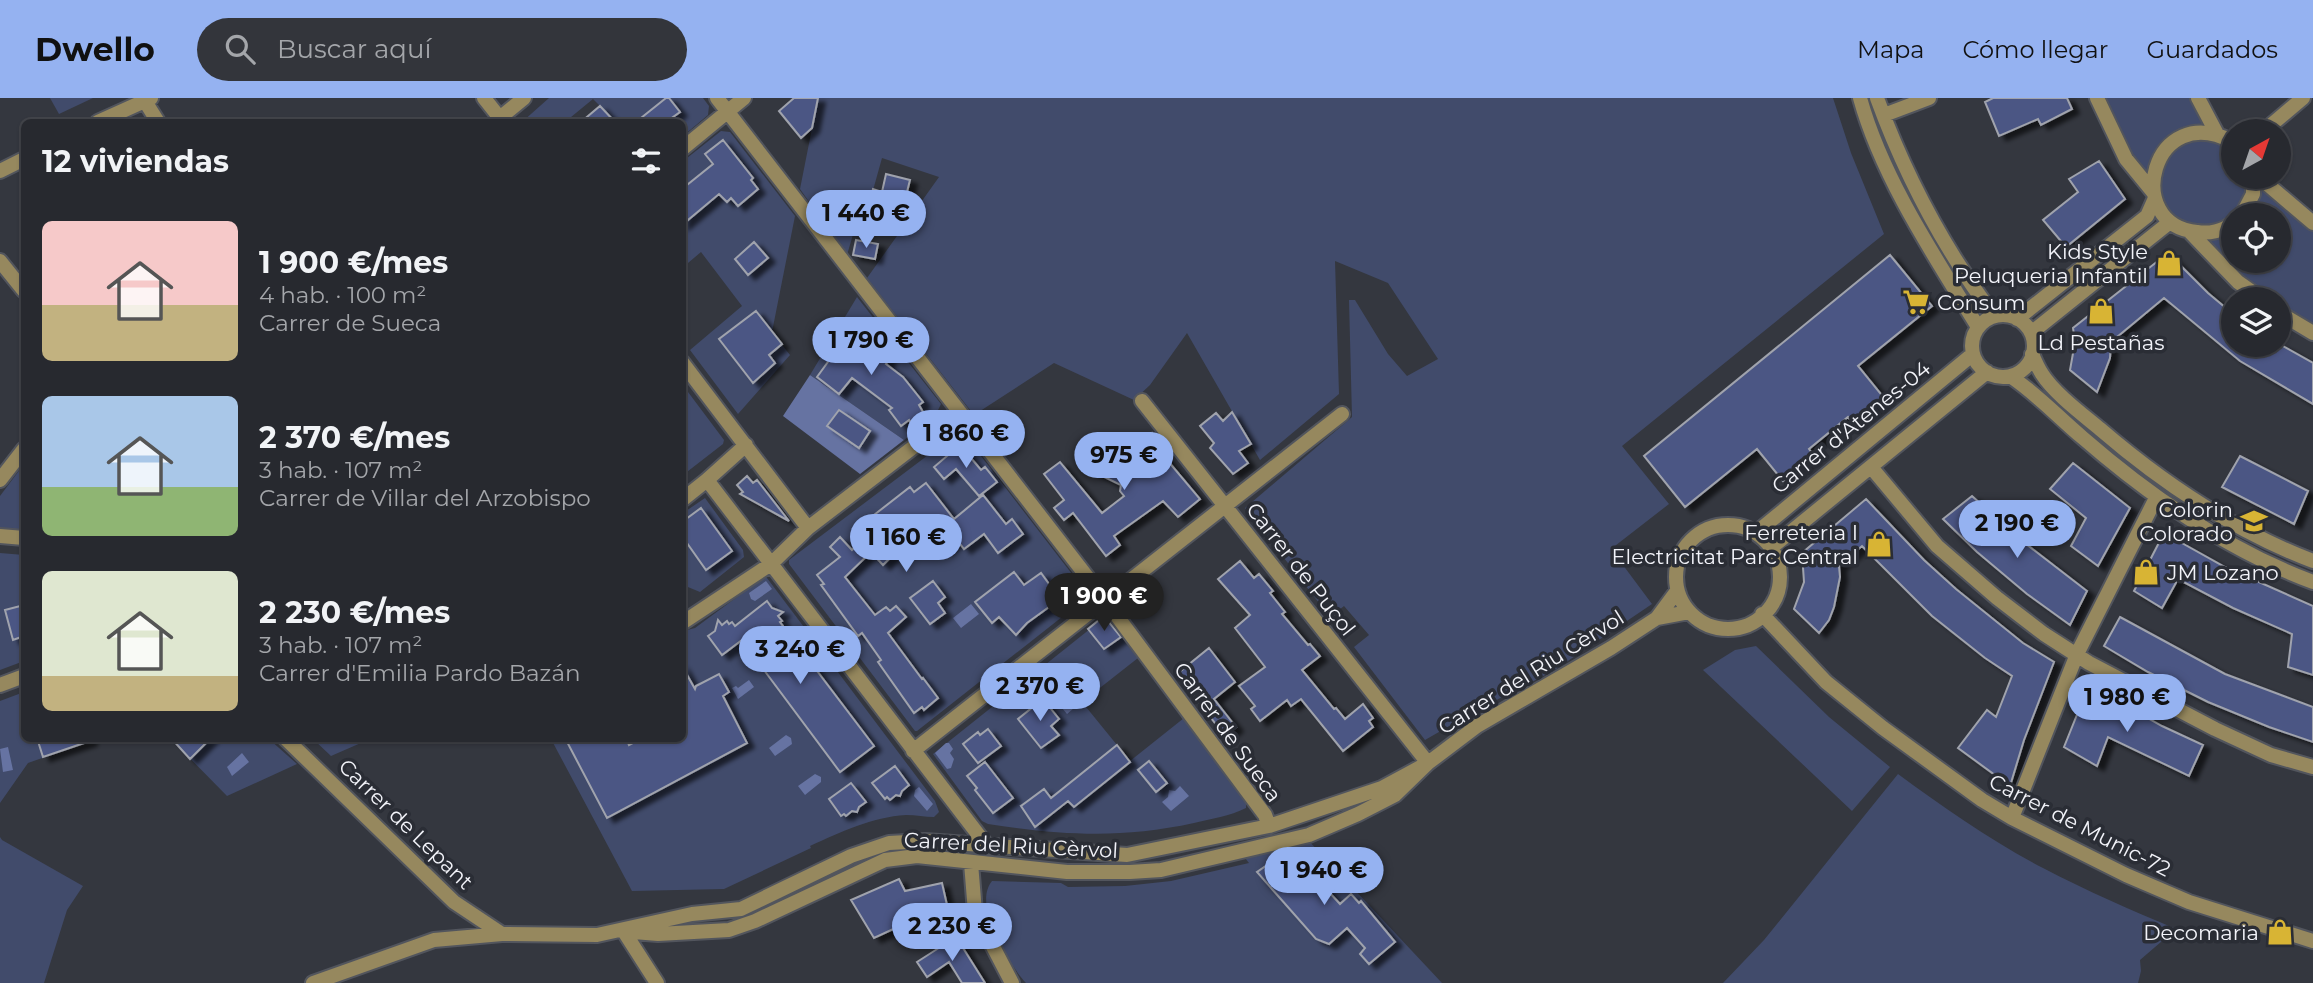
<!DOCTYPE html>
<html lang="es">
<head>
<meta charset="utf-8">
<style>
  body { margin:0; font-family:Montserrat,sans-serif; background:#33353b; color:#f1f3f6; height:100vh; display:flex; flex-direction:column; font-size:26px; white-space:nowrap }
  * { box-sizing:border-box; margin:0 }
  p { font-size:23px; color:#a4a6aa }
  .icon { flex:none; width:38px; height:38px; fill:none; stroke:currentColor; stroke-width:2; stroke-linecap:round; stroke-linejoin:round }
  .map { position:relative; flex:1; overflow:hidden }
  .drawer { position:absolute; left:21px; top:21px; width:665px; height:623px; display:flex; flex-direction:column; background:#27292f; border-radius:10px; box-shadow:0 2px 5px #0004,0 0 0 2px #43454b }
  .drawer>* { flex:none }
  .needle { width:46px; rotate:40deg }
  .tools { position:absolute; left:2221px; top:21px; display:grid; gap:14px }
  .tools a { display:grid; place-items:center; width:70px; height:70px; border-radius:50%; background:#27292f; box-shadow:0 2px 5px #0004,0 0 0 2px #43454b; font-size:35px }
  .price { position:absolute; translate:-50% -60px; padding:0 16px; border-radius:24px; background:#95b2f1; color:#111; font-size:23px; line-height:46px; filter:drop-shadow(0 2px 4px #0008) }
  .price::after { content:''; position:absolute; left:50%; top:42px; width:21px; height:16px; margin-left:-10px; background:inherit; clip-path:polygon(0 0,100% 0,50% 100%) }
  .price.current { background:#222; color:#fff }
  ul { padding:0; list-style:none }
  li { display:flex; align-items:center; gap:21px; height:175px; padding:0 21px }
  li span { display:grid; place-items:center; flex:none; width:196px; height:140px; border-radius:10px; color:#555 }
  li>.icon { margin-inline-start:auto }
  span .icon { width:84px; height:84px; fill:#fffc; stroke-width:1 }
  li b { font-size:30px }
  h2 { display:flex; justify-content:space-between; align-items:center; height:84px; padding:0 21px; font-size:30px }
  header { display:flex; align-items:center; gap:42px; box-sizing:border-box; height:98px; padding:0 35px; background:#95b2f1; color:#111 }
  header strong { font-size:33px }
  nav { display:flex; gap:38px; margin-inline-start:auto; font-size:24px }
  .search { width:490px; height:63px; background:#33353b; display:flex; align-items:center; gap:18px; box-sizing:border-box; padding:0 24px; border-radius:38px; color:#a4a6aa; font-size:26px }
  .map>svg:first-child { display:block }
  .green { fill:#414b6b; fill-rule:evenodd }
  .water { fill:#6673a2 }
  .building { fill:#4b5784; stroke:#a0a3ad; stroke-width:2; filter:url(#shadow) }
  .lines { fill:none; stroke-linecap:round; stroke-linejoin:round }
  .street-casing { stroke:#52555d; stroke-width:18 }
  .street { stroke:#96885e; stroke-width:14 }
  .labels { text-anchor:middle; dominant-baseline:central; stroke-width:7; stroke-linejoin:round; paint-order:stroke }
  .poi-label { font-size:21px; fill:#f2f3f9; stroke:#2a2d35; text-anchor:end }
  .street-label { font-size:21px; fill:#f2f3f9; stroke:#2a2d35 }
</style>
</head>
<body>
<header>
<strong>Dwello</strong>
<div class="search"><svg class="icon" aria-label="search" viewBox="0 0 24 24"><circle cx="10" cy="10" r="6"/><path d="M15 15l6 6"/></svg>Buscar aquí</div>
<nav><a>Mapa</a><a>Cómo llegar</a><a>Guardados</a></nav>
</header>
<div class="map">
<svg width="2313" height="885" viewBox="0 0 2313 885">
  <defs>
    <filter id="shadow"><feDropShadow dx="7" dy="4.5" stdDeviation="2" flood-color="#0009"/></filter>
  </defs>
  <rect width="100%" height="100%" fill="#34373f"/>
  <!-- green -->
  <path class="green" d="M 50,0 L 93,0 L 59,16 Z
    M 549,0 L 703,0 L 709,8 L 708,17 L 683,38 L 682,24 L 616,24 L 593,1 L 565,24 L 522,24 Z
    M 818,0 L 1833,0 L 1851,55 L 1884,136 L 1622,348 L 1669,406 L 1611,451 L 1652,506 L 1553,573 L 1479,611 L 1425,642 L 1354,549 L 1369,537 L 1344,508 L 1330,519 L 1245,410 L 1352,319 L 1349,202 L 1355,202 L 1388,256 L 1407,278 L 1438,261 L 1388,185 L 1335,163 L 1339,296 L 1260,362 L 1187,235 L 1150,287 L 1134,302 L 1054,265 L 974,317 L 867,180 L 939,79 L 882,60 L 870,103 L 863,102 L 847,157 L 800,91 Z
    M 2097,0 L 2198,0 L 2217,36 L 2233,46 L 2233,79 L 2260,79 L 2313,125 L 2313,234 L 2279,214 L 2278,201 L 2262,201 L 2170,124 ZM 2233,117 L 2278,117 L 2278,163 L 2233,163 Z
    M 721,33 L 730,34 L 795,118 L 772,234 L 790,257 L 738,316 L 690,252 L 742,208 L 701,154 L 688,165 L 683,158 L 682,64 Z
    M 857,199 L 941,306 L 935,318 L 904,342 L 810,277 Z
    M 682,286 L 724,342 L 723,346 L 683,377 Z
    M 952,339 L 967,340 L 1082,489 L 1081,504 L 917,633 L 915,633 L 789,466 L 789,462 Z
    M 24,366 L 24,433 L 0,430 L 0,398 Z
    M 705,400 L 743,452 L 744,459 L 700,494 L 683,487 L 683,415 Z
    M 0,455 L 24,457 L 24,563 L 0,572 Z
    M 764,479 L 767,480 L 935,703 L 939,714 L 934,719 C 925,719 916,717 906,717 C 872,719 841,734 810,748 L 811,750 L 724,791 L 632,793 L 551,641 L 682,640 L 683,533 L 695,530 Z
    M 1105,519 L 1138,560 L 1082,604 L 1130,663 L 1184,620 L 1246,701 L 1246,710 C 1230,718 1211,721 1194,725 C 1120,741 1062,737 988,726 L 982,723 L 933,656 Z
    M 1756,548 L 1829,619 L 1890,669 L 1852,713 L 1703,572 L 1735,552 Z
    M 24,594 L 24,640 L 96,641 L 28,665 L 0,705 L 0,603 Z
    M 171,641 L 269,641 L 297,666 L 227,698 Z
    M 313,641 L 370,641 L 331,658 Z
    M 1898,676 C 1944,710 1993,744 2043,770 C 2087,793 2131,812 2176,831 L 2140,862 L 2141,873 L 2138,885 L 1723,885 L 1764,842 Z
    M 0,739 L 2,742 L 83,788 L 67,812 L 44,885 L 0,885 Z
    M 1307,741 L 1442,885 L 1026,885 C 1008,865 972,807 992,783 L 1061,785 L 1068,789 L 1125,788 L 1171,783 L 1249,765 L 1245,760 Z"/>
  <!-- water -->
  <path class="water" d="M 810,277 L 904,342 L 860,376 L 783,318 Z
    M 766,483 L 772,491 L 755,503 L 751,501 L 749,495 Z
    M 971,506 L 979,516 L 961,530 L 953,520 Z
    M 749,582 L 754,589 L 738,601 L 732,590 L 736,588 L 738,590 Z
    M 1055,587 L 1074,610 L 1067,616 L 1048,593 Z
    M 786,637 L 791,640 L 792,646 L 775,658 L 769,650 Z
    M 946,645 L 949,645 L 953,651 L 950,655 L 954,661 L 951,670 L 947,671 L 935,655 Z
    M 8,649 L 13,672 L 3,674 L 0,651 Z
    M 242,655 L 249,664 L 232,678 L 227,669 Z
    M 815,676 L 821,679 L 821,684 L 805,697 L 798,688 Z
    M 1180,688 L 1189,698 L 1171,713 L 1162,704 L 1168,699 L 1169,692 L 1175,693 Z
    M 919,689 L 933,706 L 927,713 L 914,698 L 915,692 Z"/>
  <!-- building -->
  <path class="building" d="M 666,0 L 669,0 L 680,14 L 666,24 L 636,24 Z
    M 794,0 L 818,0 L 812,30 L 801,40 L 779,13 Z
    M 1993,0 L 2067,0 L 2072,11 L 2041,27 L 2038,21 L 1999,38 L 1985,4 Z
    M 600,8 L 615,24 L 581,24 Z
    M 723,42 L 753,80 L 751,82 L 758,91 L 738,108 L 731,100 L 727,104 L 719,96 L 682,127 L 682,91 L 713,66 L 705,56 Z
    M 2099,63 L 2125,101 L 2066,149 L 2043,122 L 2078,94 L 2069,81 Z
    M 886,76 L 910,82 L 899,126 L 868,116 L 873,91 L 882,94 Z
    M 856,142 L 878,146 L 875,161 L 853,157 Z
    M 754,144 L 768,160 L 748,177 L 735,161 Z
    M 2168,155 L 2208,195 L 2233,216 L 2233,247 L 2281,247 L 2313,265 L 2313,306 L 2240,263 L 2164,200 L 2111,244 L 2110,260 L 2097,294 L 2070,272 L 2075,244 L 2073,230 Z
    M 1890,157 L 1932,208 L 1858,268 L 1885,301 L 1854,326 L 1848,319 L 1809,351 L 1814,358 L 1783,383 L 1757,351 L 1685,409 L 1644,358 Z
    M 756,213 L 782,246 L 769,257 L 775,265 L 753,285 L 719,241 Z
    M 852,231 L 889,261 L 886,266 L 903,279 L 923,304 L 919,307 L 923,314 L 910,324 L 909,322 L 901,328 L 889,312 L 892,310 L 852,280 L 839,296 L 817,279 Z
    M 839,312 L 870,333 L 859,350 L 827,328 Z
    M 1232,314 L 1251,346 L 1239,353 L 1248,365 L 1233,376 L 1210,350 L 1214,345 L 1200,328 L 1216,315 L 1223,323 Z
    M 1152,335 L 1161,346 L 1157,350 L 1200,401 L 1178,419 L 1163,403 L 1114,438 L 1120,447 L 1106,458 L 1073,415 L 1064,422 L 1054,410 L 1064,402 L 1044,376 L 1060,364 L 1102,415 L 1124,398 L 1120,393 L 1121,387 L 1090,372 L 1110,355 L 1116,362 L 1146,337 L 1147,339 Z
    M 960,347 L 981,372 L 985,369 L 997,384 L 979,398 L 956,371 L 944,381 L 934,369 Z
    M 2240,358 L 2308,393 L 2294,426 L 2222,389 Z
    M 2073,365 L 2130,410 L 2098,468 L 2071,448 L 2086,420 L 2050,391 Z
    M 747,378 L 753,385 L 757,382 L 789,423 L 740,396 L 743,394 L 737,387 Z
    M 926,385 L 954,421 L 983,397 L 1006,426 L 1012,421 L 1023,436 L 998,455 L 984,436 L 964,451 L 957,442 L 945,452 L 919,418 L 881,444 L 893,457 L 883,467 L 871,454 L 845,479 L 875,517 L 886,509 L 890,513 L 896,508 L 906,519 L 888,535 L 922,581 L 923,580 L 938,600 L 924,612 L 922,609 L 914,615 L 878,564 L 881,562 L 862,535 L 858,538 L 821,487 L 824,486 L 817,477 L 840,459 L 830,449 L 840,439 L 852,452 L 871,433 L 865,424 L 910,389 L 914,394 Z
    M 1972,398 L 2017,439 L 2087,493 L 2070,527 L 2027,496 L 1977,454 L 1943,421 Z
    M 1866,401 L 1924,462 L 1956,491 L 2023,545 L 2054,564 L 2024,642 L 2010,688 L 1958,650 L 1987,612 L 1996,619 L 2012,578 L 1985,560 L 1932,518 L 1862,448 L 1839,468 L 1840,479 L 1834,509 L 1829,522 L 1819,535 L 1794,511 L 1804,484 L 1802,455 Z
    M 701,410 L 732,453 L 706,472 L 682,438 L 682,424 Z
    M 2164,435 L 2225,469 L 2313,508 L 2313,577 L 2288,569 L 2292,536 L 2233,510 L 2178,481 L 2162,510 L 2134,493 Z
    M 1240,463 L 1254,480 L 1259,476 L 1273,493 L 1270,495 L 1285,514 L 1282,516 L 1308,547 L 1310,546 L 1320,558 L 1302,572 L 1334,611 L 1336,610 L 1345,621 L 1363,606 L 1373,620 L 1369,623 L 1373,629 L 1343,653 L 1301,601 L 1291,608 L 1287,602 L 1260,623 L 1251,611 L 1255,608 L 1239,588 L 1265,569 L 1235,530 L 1250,517 L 1218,481 Z
    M 1014,474 L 1024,487 L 1041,475 L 1060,501 L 1027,525 L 1016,537 L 999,519 L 992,525 L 975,504 Z
    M 933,483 L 945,499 L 938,505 L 945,515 L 930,526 L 910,500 Z
    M 767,503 L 772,510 L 783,514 L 778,518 L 782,523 L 780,524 L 874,648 L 840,674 L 761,568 L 777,556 L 758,530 L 722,557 L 708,538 L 715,533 L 718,522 L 722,527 L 727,523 L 729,526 L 732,524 L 735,528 Z
    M 24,507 L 24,538 L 13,542 L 5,512 Z
    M 1104,518 L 1121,539 L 1104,551 L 1088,531 Z
    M 2120,519 L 2225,576 L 2313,609 L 2313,644 L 2269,629 L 2208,604 L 2148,574 L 2104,548 Z
    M 1209,550 L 1235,584 L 1214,601 L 1236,629 L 1225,638 L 1177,576 Z
    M 682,568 L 695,591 L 696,588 L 719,576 L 729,594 L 723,598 L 747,645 L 607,720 L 565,640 L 626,640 L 629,647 L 642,640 L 682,640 Z
    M 2089,587 L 2162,628 L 2203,647 L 2189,678 L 2108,639 L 2097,668 L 2064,649 Z
    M 1043,601 L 1059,621 L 1051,628 L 1059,637 L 1041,650 L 1018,621 Z
    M 988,631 L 1001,648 L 978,665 L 963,646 L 978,634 L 980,637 Z
    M 37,640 L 90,640 L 90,643 L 43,659 Z
    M 171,640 L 211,640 L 190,661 Z
    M 1117,647 L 1130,664 L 1074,709 L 1068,703 L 1035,729 L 1021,708 L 1044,691 L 1051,700 Z
    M 1149,663 L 1167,685 L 1156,694 L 1138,672 Z
    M 985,664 L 1013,700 L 993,715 L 975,692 L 977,690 L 967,678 Z
    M 895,668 L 909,687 L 902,693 L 900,698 L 896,697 L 890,702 L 887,699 L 885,701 L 872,685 Z
    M 851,685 L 866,704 L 859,709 L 857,714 L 852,713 L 846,718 L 844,716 L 841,718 L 829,701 Z
    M 1293,755 L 1340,806 L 1351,796 L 1359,805 L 1361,803 L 1395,844 L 1369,866 L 1360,856 L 1365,850 L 1347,830 L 1329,846 L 1316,841 L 1257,774 L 1279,759 Z
    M 899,781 L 905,793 L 942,785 L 949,816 L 931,819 L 930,814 L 874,840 L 851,802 Z
    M 958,842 L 985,885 L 962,885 L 949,864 L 927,879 L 917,864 L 945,846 L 947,849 Z"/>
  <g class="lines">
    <!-- street casing -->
    <g class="street-casing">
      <path id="street" d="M 143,0 L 158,24
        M 484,0 L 503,24
        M 717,0 L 1105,502 L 1265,717 L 1269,728
        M 1860,0 C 1882,80 1935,159 1978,229
        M 1877,0 C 1905,77 1945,152 1994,218
        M 2097,0 L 2126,61 L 2153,94
        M 2198,0 L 2217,36
        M 1884,17 L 1929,0
        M 98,24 L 151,0
        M 495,24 L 524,0
        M 2264,33 L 2303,0
        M 2233,44 C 2152,0 2121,127 2197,134 C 2209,136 2223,133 2233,125
        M 682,51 L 744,0
        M 0,73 L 24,61
        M 2259,79 L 2313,125
        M 2242,117 L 2253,96 L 2253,79
        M 2190,134 L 2238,184 L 2262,201
        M 0,163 L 24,193
        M 2278,214 L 2313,235
        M1972 248a31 31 0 1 1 62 0a31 31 0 1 1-62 0Z
        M 2017,221 L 2147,118 L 2155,100
        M 2031,235 L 2170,124
        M 2032,256 C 2035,263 2038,270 2042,276 C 2054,295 2082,316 2100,331 C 2164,386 2234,433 2313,463
        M 682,264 L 808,430
        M 2010,278 C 2037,296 2058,319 2083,340 C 2152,400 2227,452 2313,484
        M 1142,303 L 1428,665
        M 1871,369 L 1937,448 L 1997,500 L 2044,536 L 2089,565 L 2215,631 L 2271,657 L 2313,669
        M 0,382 L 24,351
        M 707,382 L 746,347
        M 682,402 L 707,382 L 987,748
        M1676 479a52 52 0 1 1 104 0a52 52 0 1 1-104 0Z
        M 1756,435 L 1973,256
        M 0,438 L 24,440
        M 1771,450 L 1987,274
        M 1677,493 L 1657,520 L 1689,514
        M 1762,516 L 1826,584 L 1883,630 L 1982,702 L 2012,720 L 2126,777 L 2189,804 L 2313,843
        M 682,525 L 771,466 L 808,430 L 959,314
        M 0,587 L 24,578
        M 285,640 L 454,804 L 502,836
        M 913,653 L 1342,316
        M 2012,720 L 2077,556 L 2156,400
        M 971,765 L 975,814 L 1012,885
        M 623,832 L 657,885
        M 634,834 L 658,836 L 729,832 L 755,823 L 885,762 L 917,758 L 1067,774 L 1130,774 L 1161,772 L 1309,737 L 1358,716 L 1395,697 L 1428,665 L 1477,628 L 1611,550 L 1657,520
        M 313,885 L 434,842 L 502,836 L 597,837 L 692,816 L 741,811 L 851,758 L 889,745 L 925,743 L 1127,757 L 1269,728 L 1382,690 L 1428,665"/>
    </g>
    <!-- street -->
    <use href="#street" class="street"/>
  </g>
  <!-- icons -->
  <defs>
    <g id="shop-bare" transform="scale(2.1)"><path d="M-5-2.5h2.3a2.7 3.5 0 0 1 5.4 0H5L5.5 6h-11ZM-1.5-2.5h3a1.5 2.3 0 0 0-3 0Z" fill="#d8b434" stroke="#2a2d35" stroke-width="2.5" paint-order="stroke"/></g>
    <g id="supermarket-bare" transform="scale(2.1)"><path d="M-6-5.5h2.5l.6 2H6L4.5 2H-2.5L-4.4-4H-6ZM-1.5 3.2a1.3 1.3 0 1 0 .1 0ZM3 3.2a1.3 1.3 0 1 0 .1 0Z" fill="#d8b434" stroke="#2a2d35" stroke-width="2.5" paint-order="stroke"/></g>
    <g id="school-bare" transform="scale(2.1)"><path d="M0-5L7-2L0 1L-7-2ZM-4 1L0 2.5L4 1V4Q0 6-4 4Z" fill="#d8b434" stroke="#2a2d35" stroke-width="2.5" paint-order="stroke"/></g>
  </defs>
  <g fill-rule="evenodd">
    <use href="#shop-bare" x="2169" y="165"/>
    <use href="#supermarket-bare" x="1916" y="204"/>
    <use href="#shop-bare" x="2101" y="213"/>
    <use href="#school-bare" x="2254" y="423"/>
    <use href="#shop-bare" x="1879" y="446"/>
    <use href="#shop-bare" x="2146" y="474"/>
    <use href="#shop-bare" x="2280" y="834"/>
  </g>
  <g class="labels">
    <!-- poi labels -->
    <g class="poi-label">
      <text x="2148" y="153">Kids Style<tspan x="2148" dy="24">Peluqueria Infantil</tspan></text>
      <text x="1937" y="204" text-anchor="start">Consum</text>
      <text x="2101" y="244" text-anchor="middle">Ld Pestañas</text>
      <text x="2233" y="411">Colorin<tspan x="2233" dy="24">Colorado</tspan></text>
      <text x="1858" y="434">Ferreteria I<tspan x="1858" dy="24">Electricitat Parc Central</tspan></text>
      <text x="2167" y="474" text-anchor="start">JM Lozano</text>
      <text x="2259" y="834">Decomaria</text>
    </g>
    <!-- street labels -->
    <g class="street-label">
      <text transform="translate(1851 329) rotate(-39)">Carrer d'Atenes-04</text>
      <text transform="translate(1301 471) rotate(52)">Carrer de Puçol</text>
      <text transform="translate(1531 574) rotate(-32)">Carrer del Riu Cèrvol</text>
      <text transform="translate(1228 634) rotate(54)">Carrer de Sueca</text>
      <text transform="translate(406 726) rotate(44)">Carrer de Lepant</text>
      <text transform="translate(2080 727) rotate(27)">Carrer de Munic-72</text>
      <text transform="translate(1011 747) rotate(3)">Carrer del Riu Cèrvol</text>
    </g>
  </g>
</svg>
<div class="tools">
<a><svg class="needle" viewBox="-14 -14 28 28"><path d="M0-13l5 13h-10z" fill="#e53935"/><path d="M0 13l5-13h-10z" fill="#a4a6aa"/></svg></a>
<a><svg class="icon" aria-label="locate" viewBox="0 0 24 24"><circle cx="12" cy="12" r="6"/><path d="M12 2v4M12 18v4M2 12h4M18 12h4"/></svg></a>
<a><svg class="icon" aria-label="layers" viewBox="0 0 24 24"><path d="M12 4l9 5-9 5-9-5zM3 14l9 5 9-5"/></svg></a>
</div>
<b class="price" style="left:866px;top:152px">1 440 €</b>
<b class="price" style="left:871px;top:279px">1 790 €</b>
<b class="price" style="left:966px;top:372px">1 860 €</b>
<b class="price" style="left:1124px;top:394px">975 €</b>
<b class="price" style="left:2017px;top:462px">2 190 €</b>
<b class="price" style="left:906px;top:476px">1 160 €</b>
<b class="price current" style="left:1104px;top:535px">1 900 €</b>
<b class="price" style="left:800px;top:588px">3 240 €</b>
<b class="price" style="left:1040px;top:625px">2 370 €</b>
<b class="price" style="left:2127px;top:636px">1 980 €</b>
<b class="price" style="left:1324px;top:809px">1 940 €</b>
<b class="price" style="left:952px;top:865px">2 230 €</b>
<section class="drawer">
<h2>12 viviendas<svg class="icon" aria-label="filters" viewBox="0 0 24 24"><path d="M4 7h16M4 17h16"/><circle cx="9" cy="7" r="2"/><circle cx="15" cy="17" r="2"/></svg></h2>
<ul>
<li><span style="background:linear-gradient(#f6c9c9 60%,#c2b280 0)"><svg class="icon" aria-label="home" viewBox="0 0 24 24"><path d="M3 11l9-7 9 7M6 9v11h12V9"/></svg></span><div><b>1 900 €/mes</b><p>4 hab. · 100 m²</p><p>Carrer de Sueca</p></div></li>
<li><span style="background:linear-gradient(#a9c7e8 65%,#8fb573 0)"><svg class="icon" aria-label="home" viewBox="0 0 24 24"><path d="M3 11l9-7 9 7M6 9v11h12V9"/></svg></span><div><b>2 370 €/mes</b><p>3 hab. · 107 m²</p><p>Carrer de Villar del Arzobispo</p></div></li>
<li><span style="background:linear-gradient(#dfe7d0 75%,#c2b280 0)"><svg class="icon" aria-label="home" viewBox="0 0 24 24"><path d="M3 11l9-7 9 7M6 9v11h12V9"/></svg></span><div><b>2 230 €/mes</b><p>3 hab. · 107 m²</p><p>Carrer d'Emilia Pardo Bazán</p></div></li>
</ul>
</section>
</div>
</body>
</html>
